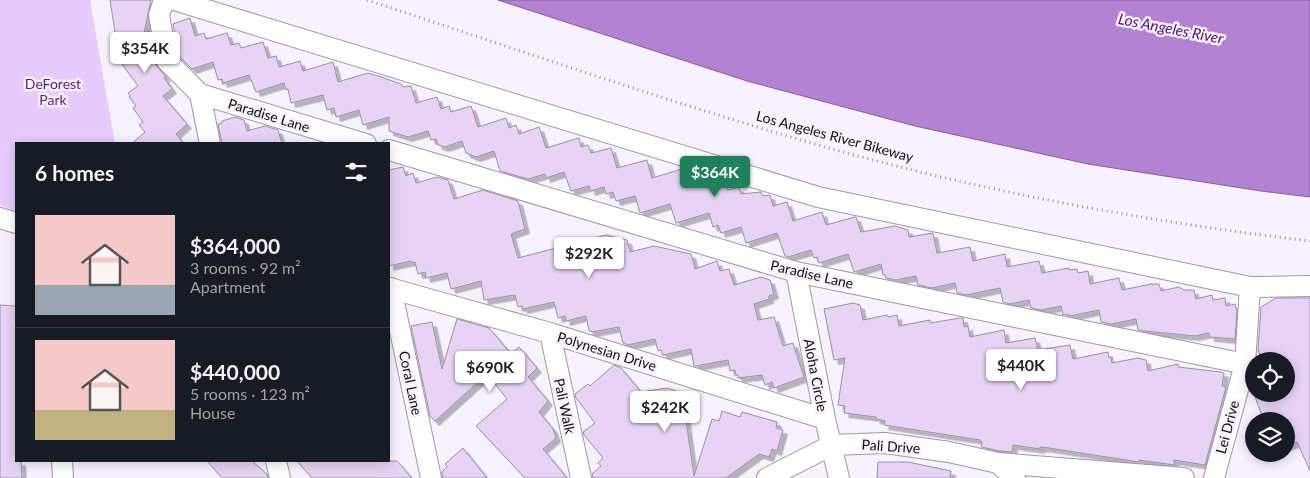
<!DOCTYPE html>
<html lang="en">
<head>
<meta charset="utf-8">
<style>
  body { margin:0; font-family:Lato,sans-serif; background:#242831; color:#f1f3f6; height:100vh; display:flex; flex-direction:column; font-size:19px; white-space:nowrap }
  * { box-sizing:border-box; margin:0 }
  p { font-size:16px; color:#9ea1a6 }
  .icon { flex:none; width:28px; height:28px; fill:none; stroke:currentColor; stroke-width:2; stroke-linecap:round; stroke-linejoin:round }
  .map { position:relative; flex:1; overflow:hidden }
  .sheet { position:absolute; left:15px; top:142px; width:375px; height:320px; display:flex; flex-direction:column; background:#171b24; border-radius:0px; box-shadow:0 2px 12px #0003 }
  .sheet>* { flex:none }
  .buttons { position:absolute; left:1245px; top:352px; display:grid; gap:10px }
  .buttons a { display:grid; place-items:center; width:50px; height:50px; border-radius:50%; background:#171b24; box-shadow:0 2px 12px #0003; font-size:25px }
  .price { position:absolute; translate:-50% -42px; padding:0 11px; border-radius:5px; background:#fff; color:#222; font-size:16px; line-height:32px; filter:drop-shadow(0 1px 2px #0008) }
  .price::after { content:''; position:absolute; left:50%; top:30px; width:15px; height:11px; margin-left:-8px; background:inherit; clip-path:polygon(0 0,100% 0,50% 100%) }
  .price.selected { background:#1f815a; color:#fff }
  ul { padding:0; list-style:none }
  li { display:flex; align-items:center; gap:15px; height:125px; padding:0 20px }
  li+li { border-top:1px solid #363941 }
  li span { display:grid; place-items:center; flex:none; width:140px; height:100px; border-radius:0px; color:#555 }
  li>.icon { margin-inline-start:auto }
  span .icon { width:60px; height:60px; fill:#fffc; stroke-width:1 }
  li b { font-size:21px }
  h2 { display:flex; justify-content:space-between; align-items:center; height:60px; padding:0 20px; font-size:21px }
  .map>svg:first-child { display:block }
  .green { fill:#e8cbfd }
  .water { fill:#b382d3; stroke:#825f9a }
  .building { fill:#e7d3f5; stroke:#99909f; filter:url(#shadow) }
  .lines { fill:none; stroke-linecap:round; stroke-linejoin:round }
  .minor-casing { stroke:#a097a7; stroke-width:22 }
  .path { stroke:#99939d; stroke-width:3; stroke-dasharray:1 4; stroke-linecap:butt }
  .minor { stroke:#fff; stroke-width:20 }
  .labels { text-anchor:middle; dominant-baseline:central; stroke-width:5; stroke-linejoin:round; paint-order:stroke }
  .park-label { font-size:14px; fill:#5c1c7d; stroke:#f8f1fe }
  .street-label { font-size:14px; fill:#110e14; stroke:#f8f1fe }
  .water-label { font-size:15px; font-style:italic; fill:#520e72; stroke:#f8f1fe }
</style>
</head>
<body>
<div class="map">
<svg width="1310" height="478" viewBox="0 0 1310 478">
  <defs>
    <filter id="shadow"><feDropShadow dx="4.5" dy="4.5" stdDeviation="0" flood-color="#0004"/></filter>
  </defs>
  <rect width="100%" height="100%" fill="#f8f1fe"/>
  <!-- green -->
  <path class="green" d="M 0,0 L 90,0 L 115,144 L 16,144 L 16,211 L 0,206 Z"/>
  <!-- water -->
  <path class="water" d="M 498,0 L 1310,0 L 1310,197 L 1261,191 L 1088,164 L 915,126 L 747,81 Z"/>
  <!-- building -->
  <path class="building" d="M 110,0 L 151,0 L 144,33 L 150,31 L 155,64 L 166,77 L 164,78 L 172,89 L 163,96 L 187,124 L 176,134 L 184,144 L 131,144 L 145,132 L 139,125 L 143,122 L 133,108 L 136,106 L 129,97 L 130,96 L 128,93 L 138,86 L 121,63 L 119,58 Z
    M 190,18 L 195,36 L 204,33 L 206,39 L 227,33 L 231,45 L 239,43 L 241,48 L 263,42 L 268,58 L 276,56 L 279,67 L 300,61 L 303,71 L 333,62 L 338,82 L 368,73 L 381,77 L 401,84 L 403,87 L 411,86 L 416,103 L 437,97 L 441,109 L 449,106 L 451,112 L 471,106 L 478,127 L 506,118 L 509,128 L 516,125 L 519,134 L 539,127 L 546,148 L 579,138 L 581,147 L 588,145 L 591,153 L 611,148 L 617,168 L 647,160 L 652,178 L 682,169 L 717,181 L 719,187 L 726,185 L 728,190 L 739,187 L 741,194 L 761,192 L 763,196 L 770,195 L 773,206 L 787,202 L 793,221 L 822,212 L 826,225 L 855,217 L 856,217 L 861,232 L 895,226 L 908,230 L 909,237 L 933,233 L 937,253 L 970,247 L 973,261 L 1005,254 L 1007,267 L 1039,261 L 1042,273 L 1069,268 L 1069,270 L 1077,269 L 1078,273 L 1088,271 L 1090,284 L 1119,278 L 1122,290 L 1151,284 L 1159,284 L 1161,291 L 1179,287 L 1184,290 L 1194,290 L 1196,299 L 1212,295 L 1213,300 L 1225,298 L 1226,306 L 1235,304 L 1237,311 L 1235,339 L 1210,337 L 1209,333 L 1195,336 L 1144,331 L 1138,330 L 1136,319 L 1111,324 L 1101,322 L 1099,310 L 1070,316 L 1068,314 L 1063,315 L 1061,306 L 1041,310 L 1031,308 L 1029,300 L 1010,304 L 1003,302 L 1000,288 L 966,295 L 957,293 L 955,283 L 932,288 L 918,285 L 916,276 L 896,280 L 886,278 L 885,275 L 883,275 L 881,264 L 854,272 L 848,254 L 819,263 L 817,257 L 814,258 L 811,250 L 788,257 L 785,256 L 777,233 L 746,243 L 741,227 L 721,233 L 718,225 L 713,227 L 709,213 L 676,223 L 670,204 L 640,213 L 635,196 L 616,201 L 613,192 L 606,194 L 604,187 L 591,191 L 589,186 L 571,191 L 564,172 L 546,178 L 545,174 L 528,179 L 500,171 L 494,151 L 476,157 L 466,153 L 462,141 L 445,147 L 438,145 L 436,139 L 431,140 L 428,131 L 408,137 L 389,131 L 389,117 L 363,125 L 359,110 L 336,117 L 334,108 L 327,110 L 323,95 L 291,103 L 288,89 L 286,90 L 284,83 L 256,92 L 249,75 L 223,83 L 222,79 L 218,80 L 213,62 L 192,69 L 178,55 L 173,24 Z
    M 235,117 L 244,120 L 247,131 L 265,126 L 278,130 L 282,144 L 222,144 L 218,124 L 222,123 L 222,121 Z
    M 403,167 L 406,176 L 413,173 L 416,183 L 437,177 L 448,180 L 454,199 L 483,190 L 518,201 L 525,229 L 511,234 L 518,258 L 606,235 L 627,240 L 630,252 L 654,246 L 691,254 L 695,269 L 717,261 L 720,271 L 729,269 L 734,285 L 761,277 L 770,280 L 774,294 L 769,296 L 769,299 L 754,304 L 758,320 L 774,317 L 783,346 L 793,343 L 804,377 L 774,388 L 772,382 L 765,385 L 762,375 L 738,378 L 738,375 L 736,375 L 735,370 L 730,371 L 728,360 L 696,366 L 694,366 L 691,349 L 663,355 L 661,350 L 658,351 L 655,339 L 628,345 L 623,343 L 619,327 L 592,332 L 592,331 L 589,331 L 586,316 L 566,321 L 565,316 L 558,318 L 554,302 L 523,309 L 522,306 L 518,307 L 515,295 L 484,300 L 481,281 L 451,289 L 447,273 L 426,278 L 425,272 L 418,274 L 415,262 L 412,263 L 411,261 L 389,266 L 389,170 Z
    M 1276,298 L 1310,298 L 1310,471 L 1297,442 L 1286,446 L 1286,421 L 1264,421 L 1254,394 L 1286,394 L 1286,361 L 1262,361 L 1258,350 L 1261,307 Z
    M 853,303 L 860,305 L 863,320 L 887,315 L 888,317 L 897,315 L 899,326 L 930,320 L 930,323 L 960,318 L 963,318 L 964,327 L 968,326 L 970,337 L 1004,330 L 1006,343 L 1035,338 L 1038,350 L 1070,345 L 1073,359 L 1108,352 L 1109,358 L 1111,357 L 1112,363 L 1138,358 L 1146,360 L 1148,371 L 1178,364 L 1178,367 L 1221,372 L 1224,373 L 1222,386 L 1226,387 L 1205,465 L 1174,460 L 1174,465 L 1139,460 L 1139,462 L 1049,448 L 1040,447 L 1040,449 L 1013,445 L 1012,452 L 1000,451 L 981,447 L 982,442 L 980,440 L 884,425 L 885,421 L 876,419 L 876,417 L 844,413 L 845,406 L 838,405 L 845,358 L 834,360 L 824,309 Z
    M 0,305 L 16,306 L 16,461 L 21,461 L 22,478 L 0,478 Z
    M 457,319 L 489,328 L 511,354 L 519,347 L 537,368 L 528,377 L 548,401 L 539,412 L 553,429 L 556,438 L 543,449 L 567,478 L 525,478 L 476,426 L 507,399 L 487,374 L 435,421 L 430,416 L 411,326 L 432,322 L 442,369 Z
    M 614,365 L 621,368 L 641,392 L 667,388 L 682,393 L 694,476 L 712,419 L 719,421 L 722,411 L 740,417 L 742,412 L 777,422 L 776,428 L 783,430 L 777,451 L 772,449 L 769,457 L 759,454 L 726,478 L 593,478 L 592,474 L 601,466 L 598,463 L 603,458 L 584,435 L 583,432 L 595,423 L 576,398 L 575,394 L 588,384 L 590,386 Z
    M 463,448 L 487,478 L 443,478 L 442,472 L 447,467 L 445,464 Z
    M 207,461 L 252,461 L 267,474 L 268,478 L 222,478 Z
    M 297,461 L 397,461 L 412,478 L 312,478 Z
    M 878,462 L 908,462 L 951,471 L 950,478 L 877,478 Z"/>
  <g class="lines">
    <!-- minor casing -->
    <g class="minor-casing">
      <path id="minor" d="M 164,0 L 159,15 L 167,61 L 200,94 L 366,144
        M 174,0 L 818,197 L 1250,287 L 1310,286
        M 200,94 L 210,144
        M 389,150 L 796,272 L 1245,364
        M 0,218 L 16,223
        M 796,272 L 825,419 L 839,478
        M 389,288 L 550,333 L 825,419
        M 391,288 L 431,478
        M 550,333 L 581,478
        M 62,461 L 63,478
        M 276,461 L 280,478
        M 998,463 L 1184,478
        M 767,478 L 832,445 L 885,443 L 949,452 L 998,463 L 1015,478
        M 1214,478 L 1245,364 L 1250,287"/>
    </g>
    <!-- path -->
    <path class="path" d="M 367,0 C 519,50 671,103 825,147 C 981,191 1149,222 1310,241"/>
    <!-- minor -->
    <use href="#minor" class="minor"/>
  </g>
  <g class="labels">
    <!-- park labels -->
    <g class="park-label">
      <text x="53" y="83">DeForest<tspan x="53" dy="16">Park</tspan></text>
    </g>
    <!-- street labels -->
    <g class="street-label">
      <text transform="translate(269 115) rotate(17)">Paradise Lane</text>
      <text transform="translate(835 136) rotate(15)">Los Angeles River Bikeway</text>
      <text transform="translate(812 274) rotate(13)">Paradise Lane</text>
      <text transform="translate(607 351) rotate(17)">Polynesian Drive</text>
      <text transform="translate(816 375) rotate(79)">Aloha Circle</text>
      <text transform="translate(411 383) rotate(78)">Coral Lane</text>
      <text transform="translate(565 406) rotate(78)">Pali Walk</text>
      <text transform="translate(1227 427) rotate(-75)">Lei Drive</text>
      <text transform="translate(891 446) rotate(4)">Pali Drive</text>
    </g>
    <!-- water labels -->
    <g class="water-label">
      <text transform="translate(1171 28) rotate(11)">Los Angeles River</text>
    </g>
  </g>
</svg>
<div class="buttons">
<a><svg class="icon" aria-label="locate" viewBox="0 0 24 24"><circle cx="12" cy="12" r="6"/><path d="M12 2v4M12 18v4M2 12h4M18 12h4"/></svg></a>
<a><svg class="icon" aria-label="layers" viewBox="0 0 24 24"><path d="M12 4l9 5-9 5-9-5zM3 14l9 5 9-5"/></svg></a>
</div>
<b class="price" style="left:145px;top:74px">$354K</b>
<b class="price selected" style="left:715px;top:198px">$364K</b>
<b class="price" style="left:589px;top:279px">$292K</b>
<b class="price" style="left:1021px;top:391px">$440K</b>
<b class="price" style="left:490px;top:393px">$690K</b>
<b class="price" style="left:665px;top:433px">$242K</b>
<section class="sheet">
<h2>6 homes<svg class="icon" aria-label="filters" viewBox="0 0 24 24"><path d="M4 7h16M4 17h16"/><circle cx="9" cy="7" r="2"/><circle cx="15" cy="17" r="2"/></svg></h2>
<ul>
<li><span style="background:linear-gradient(#f6c9c9 70%,#9aa5b1 0)"><svg class="icon" aria-label="home" viewBox="0 0 24 24"><path d="M3 11l9-7 9 7M6 9v11h12V9"/></svg></span><div><b>$364,000</b><p>3 rooms · 92 m²</p><p>Apartment</p></div></li>
<li><span style="background:linear-gradient(#f6c9c9 70%,#c2b280 0)"><svg class="icon" aria-label="home" viewBox="0 0 24 24"><path d="M3 11l9-7 9 7M6 9v11h12V9"/></svg></span><div><b>$440,000</b><p>5 rooms · 123 m²</p><p>House</p></div></li>
</ul>
</section>
</div>
</body>
</html>
